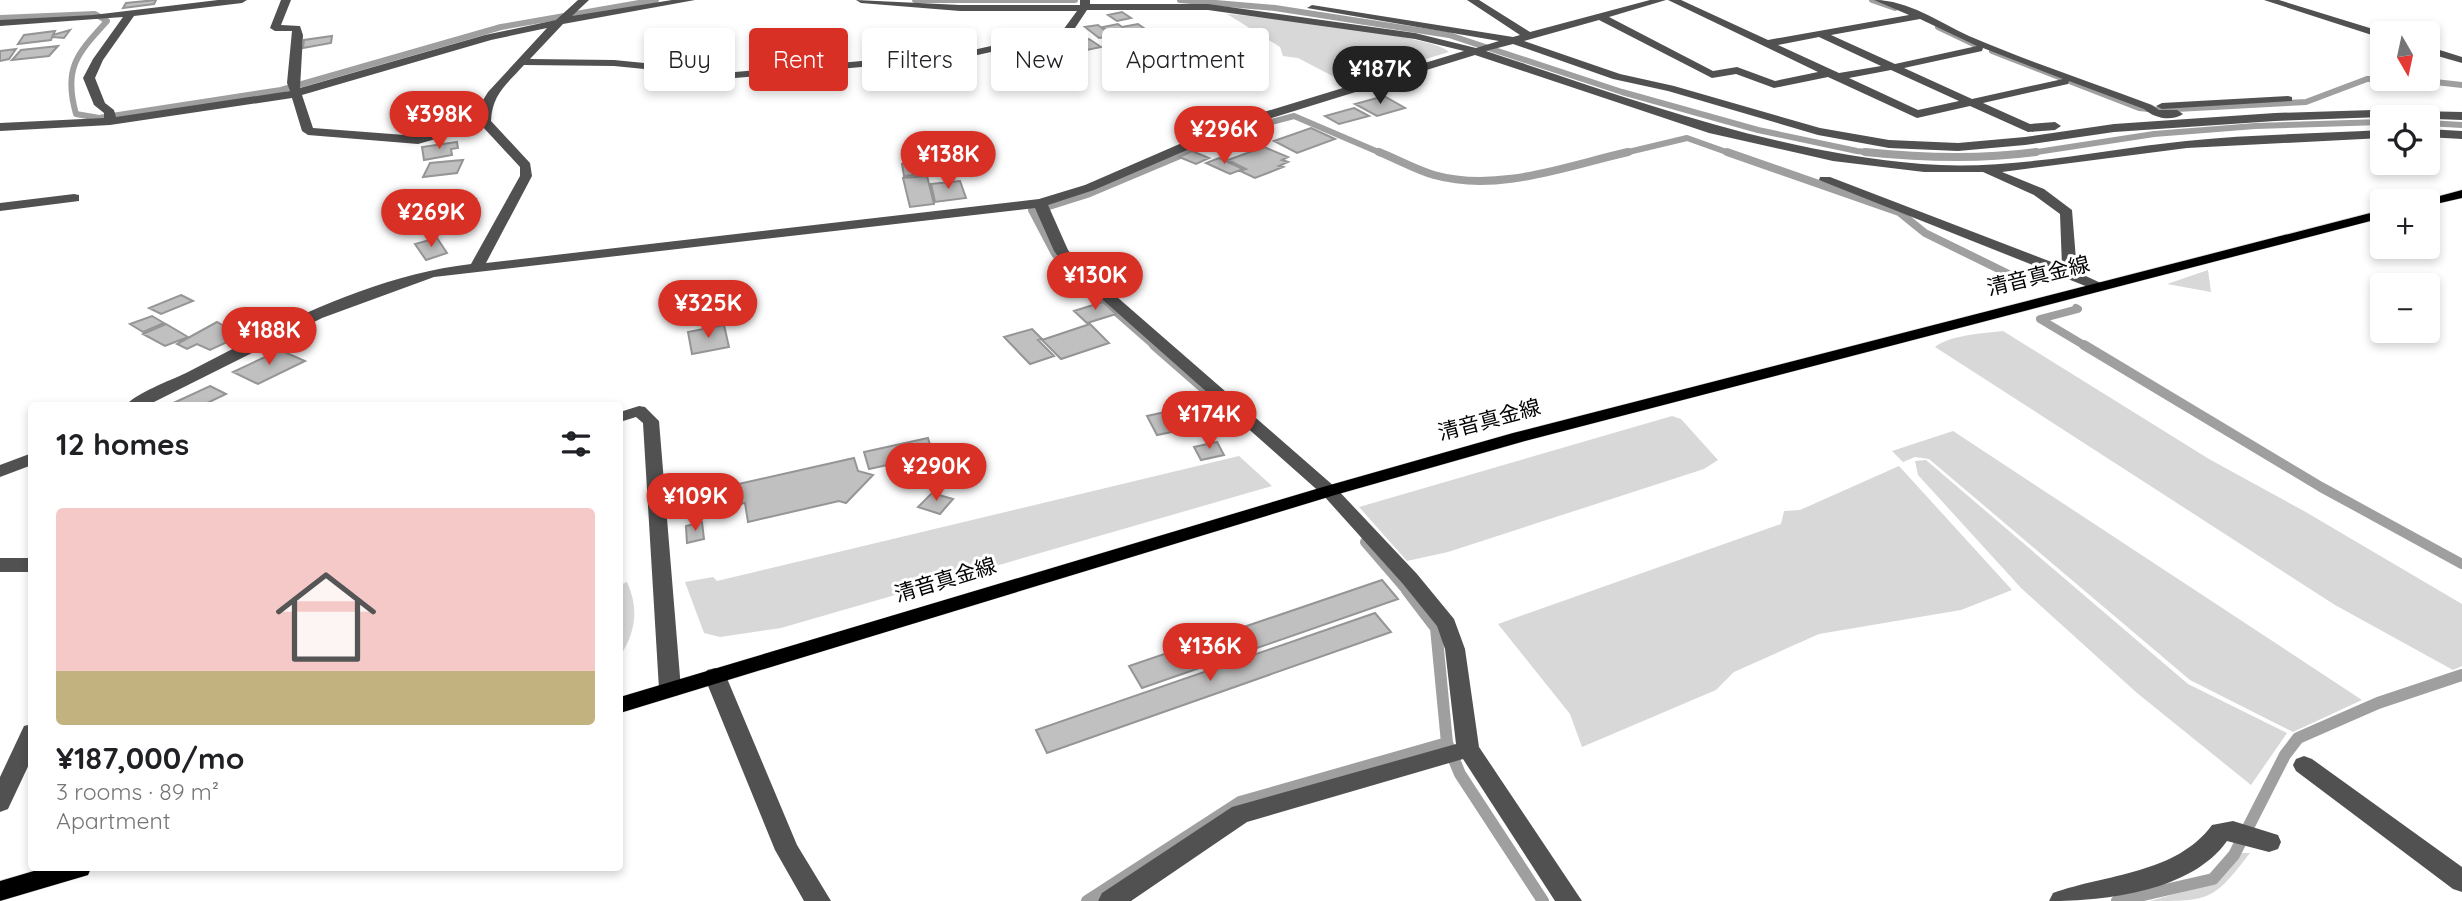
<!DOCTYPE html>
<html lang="en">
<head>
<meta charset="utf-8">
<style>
  body { margin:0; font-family:Quicksand,"Noto Sans JP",sans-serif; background:#f6f6f6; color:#202124; height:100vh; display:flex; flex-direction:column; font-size:26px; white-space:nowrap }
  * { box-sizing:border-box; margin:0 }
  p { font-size:23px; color:#757577 }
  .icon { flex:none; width:38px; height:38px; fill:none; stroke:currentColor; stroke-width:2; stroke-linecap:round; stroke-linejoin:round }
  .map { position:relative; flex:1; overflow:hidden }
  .details { position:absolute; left:28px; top:402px; width:595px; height:469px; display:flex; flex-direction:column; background:#fff; border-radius:7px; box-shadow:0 4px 10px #0003 }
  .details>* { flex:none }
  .top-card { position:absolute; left:644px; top:28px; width:665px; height:63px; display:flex; gap:14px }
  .needle { width:46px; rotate:171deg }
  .buttons { position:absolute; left:2370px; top:21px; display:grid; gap:14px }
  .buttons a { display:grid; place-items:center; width:70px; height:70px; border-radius:7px; background:#fff; box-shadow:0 4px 10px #0003; font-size:35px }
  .price { position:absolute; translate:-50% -60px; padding:0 16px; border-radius:24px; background:#d93025; color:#fff; font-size:23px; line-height:46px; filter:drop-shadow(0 2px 4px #0008) }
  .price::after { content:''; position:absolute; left:50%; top:42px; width:21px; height:16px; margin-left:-10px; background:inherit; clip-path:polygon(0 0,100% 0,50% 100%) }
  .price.on { background:#222; color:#fff }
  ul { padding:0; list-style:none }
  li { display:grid; align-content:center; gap:14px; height:371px; padding:0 28px }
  li span { display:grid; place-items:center; height:217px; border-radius:7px; color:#555 }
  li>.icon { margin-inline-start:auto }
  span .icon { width:126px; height:126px; fill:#fffc; stroke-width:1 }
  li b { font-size:30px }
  h2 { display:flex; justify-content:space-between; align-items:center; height:84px; padding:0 28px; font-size:30px }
  .chip { padding:0 24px; border-radius:7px; background:#fff; box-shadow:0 4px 10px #0003; font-size:24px; line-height:63px }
  .chip.on { background:#d93025; color:#fff }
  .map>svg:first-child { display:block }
  .green { fill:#d8d8d8 }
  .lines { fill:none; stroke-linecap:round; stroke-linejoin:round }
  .stream-far3 { stroke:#9f9f9f; stroke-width:6 }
  .stream-far2 { stroke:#9f9f9f; stroke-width:8 }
  .stream-far1 { stroke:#9f9f9f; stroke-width:10 }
  .stream { stroke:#9f9f9f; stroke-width:12 }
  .building { fill:#c0c0c0; stroke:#959595; stroke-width:2 }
  .major-casing { stroke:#dbdbdb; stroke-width:1 }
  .minor { fill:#515151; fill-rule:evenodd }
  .major { fill:#000; fill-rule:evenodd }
  .labels { text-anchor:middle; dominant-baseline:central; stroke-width:6; stroke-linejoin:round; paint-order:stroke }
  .street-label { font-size:21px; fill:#000; stroke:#fff }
</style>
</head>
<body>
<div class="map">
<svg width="2462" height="901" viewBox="0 0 2462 901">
  <rect width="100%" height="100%" fill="#fff"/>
  <!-- green -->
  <path class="green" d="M 1227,14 C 1259,16 1434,35 1449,52 L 1346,83 L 1298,58 L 1283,56 L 1280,47 Z
    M 2208,270 L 2211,292 L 2167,284 Z
    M 2003,331 L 2209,459 L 2304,511 L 2462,604 L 2462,666 L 2453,670 L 2335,605 L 1935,347 C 1950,335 1984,333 2003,331 Z
    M 1672,416 L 1681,419 L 1718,460 L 1704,469 L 1448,552 L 1407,561 L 1359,507 Z
    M 1953,431 L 2362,700 L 2293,732 L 2190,680 L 1929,459 L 1915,457 L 1903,462 L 1892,451 Z
    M 1239,456 L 1272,486 L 781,628 L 720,637 L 704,633 L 685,582 L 713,577 L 717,581 Z
    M 1926,460 L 2188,684 L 2287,733 L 2251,785 L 2137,693 L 2021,588 L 1918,475 L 1915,461 Z
    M 1899,466 L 2012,590 L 1961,610 L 1819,634 L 1734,672 L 1716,690 L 1582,747 L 1570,714 L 1498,624 L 1781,524 L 1784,511 L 1800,510 Z
    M 627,582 C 639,608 636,632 620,656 L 620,585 Z
    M 2242,853 L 2250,853 C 2213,901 2210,901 2150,901 L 2213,883 Z"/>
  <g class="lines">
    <!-- stream-far3 -->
    <path class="stream-far3" d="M 915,0 L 1075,0
      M 1180,0 L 1275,8 L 1449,35 L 1622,92 L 1758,130 L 1857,151 L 1882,154
      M 1872,0 L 1895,8
      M 0,18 L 95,14 L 107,21 C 77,54 63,68 76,114 L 99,118 L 281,90 L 501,27 L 656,0
      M 1938,27 L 1978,46
      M 1992,51 L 2139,108 L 2158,110 L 2306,102 L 2367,79 L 2408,79 L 2462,85
      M 2427,123 L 2462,125
      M 1183,154 L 1234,132 L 1294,116 L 1383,154
      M 1620,154 L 1687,138 L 1732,154
      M 2024,154 L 2154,134 L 2255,126 L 2382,122"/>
    <!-- stream-far2 -->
    <path class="stream-far2" d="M 1379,152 C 1397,159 1416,170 1434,175 C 1498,193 1566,166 1628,152
      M 1727,152 L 1899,212 L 1925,233 L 2029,284
      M 1865,152 C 1923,158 1978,160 2036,152
      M 1049,206 L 1087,194 L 1187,152
      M 1034,209 L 1032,210 L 1054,252 L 1066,268 L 1156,347
      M 2076,308 L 2078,309 L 2040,319 L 2087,347"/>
    <!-- stream-far1 -->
    <path class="stream-far1" d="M 1154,345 L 1209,393
      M 2084,345 L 2321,487 L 2462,564
      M 1365,542 L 1408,592"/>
    <!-- stream -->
    <path class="stream" d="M 1407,590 L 1436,628 L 1447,743
      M 1087,901 L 1240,802 L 1447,743 L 1460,774 L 1543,901
      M 2117,901 L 2213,879 L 2234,855 L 2285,755 L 2298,738 L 2378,703 L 2462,675"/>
  </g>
  <!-- building -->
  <path class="building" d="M 156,0 L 154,4 L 123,8 L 126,3 Z
    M 1122,12 L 1131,18 L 1117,21 L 1108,15 Z
    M 1118,24 L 1122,27 L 1138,24 L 1145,29 L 1113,34 L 1103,27 Z
    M 1098,25 L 1112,36 L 1099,38 L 1085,27 Z
    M 1147,29 L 1155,35 L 1121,42 L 1114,35 Z
    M 70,30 L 64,38 L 52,37 L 51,40 L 18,44 L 24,35 L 55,31 L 53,35 Z
    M 332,36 L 331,43 L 303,48 L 304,40 Z
    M 1089,39 L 1101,47 L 1063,55 L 1052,46 Z
    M 58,46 L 49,56 L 12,60 L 21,50 Z
    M 16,49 L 9,59 L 0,61 L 0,51 Z
    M 1179,53 L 1192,62 L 1162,68 L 1148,57 Z
    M 1146,60 L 1162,71 L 1146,75 L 1130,63 Z
    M 1384,96 L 1405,108 L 1377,116 L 1355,104 Z
    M 1354,108 L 1369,116 L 1339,124 L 1325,116 Z
    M 1311,128 L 1335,139 L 1297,153 L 1274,141 Z
    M 1216,140 L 1227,144 L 1215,150 L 1204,146 Z
    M 457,142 L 458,148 L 451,149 L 452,155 L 424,160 L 422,147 Z
    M 1264,147 L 1288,157 L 1282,160 L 1288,162 L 1279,166 L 1283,167 L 1255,178 L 1240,171 L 1246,169 L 1228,160 Z
    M 1192,151 L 1209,158 L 1196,164 L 1179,157 Z
    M 970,157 L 972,169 L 904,176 L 902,164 Z
    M 1219,158 L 1243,169 L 1230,174 L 1206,163 Z
    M 463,160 L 457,173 L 423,177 L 430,163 Z
    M 927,176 L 934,204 L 910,207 L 903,178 Z
    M 960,181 L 966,198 L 935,202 L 931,184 Z
    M 476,199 L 467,219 L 436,219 L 434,222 L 412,225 L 423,205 Z
    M 437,238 L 447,253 L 426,260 L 415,244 Z
    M 181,295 L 193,301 L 161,314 L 149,308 Z
    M 1103,302 L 1116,314 L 1087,323 L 1074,311 Z
    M 152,316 L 164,323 L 143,332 L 130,324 Z
    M 242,318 L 262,326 L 210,350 L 197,344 L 187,349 L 177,344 L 217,322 L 224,326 Z
    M 166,324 L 188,337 L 165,346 L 143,334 Z
    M 1090,324 L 1109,343 L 1061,359 L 1042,340 Z
    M 724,325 L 729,347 L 692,354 L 688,332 Z
    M 1032,329 L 1042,339 L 1038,340 L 1054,356 L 1030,364 L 1004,337 Z
    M 280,350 L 305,361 L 258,384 L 233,372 Z
    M 210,386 L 226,394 L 201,406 L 167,406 Z
    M 1193,406 L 1205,425 L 1157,435 L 1147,416 Z
    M 928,438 L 933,455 L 869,469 L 864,452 Z
    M 1217,442 L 1224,455 L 1201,460 L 1194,447 Z
    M 854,458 L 858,471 L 873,475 L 846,503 L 839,501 L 748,522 L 745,503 L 729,506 L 725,487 Z
    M 932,493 L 953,499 L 940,514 L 918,507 Z
    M 702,522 L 704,539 L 687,543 L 686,526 Z
    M 1382,580 L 1398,599 L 1142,688 L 1129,666 Z
    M 1375,613 L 1391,632 L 1047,753 L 1036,730 Z"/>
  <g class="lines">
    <!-- major casing -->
    <g class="major-casing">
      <path id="major" d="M 2462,190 L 2462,198 L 2427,206 L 2427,201 L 2421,201 Z
        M 2382,210 L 2382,218 L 1525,441 L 1335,495 L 620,713 L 620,697 L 1323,487 L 1513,433 Z
        M 44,868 L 91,868 L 88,875 L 0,901 L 0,881 Z"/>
    </g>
    <!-- minor -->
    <path class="minor" d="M 218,0 L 247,0 L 242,3 L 134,16 L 103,60 L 95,78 L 105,103 L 114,110 L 116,117 L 290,91 L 287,83 L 292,31 L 275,31 L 270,28 L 281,0 L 291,0 L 281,25 L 300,26 L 303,35 L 300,88 L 485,35 L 556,20 L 578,0 L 589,0 L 572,16 L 672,0 L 695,0 L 563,24 L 530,59 L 614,60 L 735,72 L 964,52 L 1063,30 L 1077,11 L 960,11 L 861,3 L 856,0 L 960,5 L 1080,5 L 1080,0 L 1090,0 L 1090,4 L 1208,4 L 1415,33 L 1476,48 L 1499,41 L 1307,8 L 1312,5 L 1513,37 L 1520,35 L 1467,0 L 1479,0 L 1530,32 L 1650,0 L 1666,0 L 1609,17 L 1713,71 L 1737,67 L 1775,81 L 1818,72 L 1668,0 L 1681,0 L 1768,40 L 1909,15 L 1874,0 C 1908,0 1939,22 1969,36 C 2029,62 2092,82 2152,105 L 2159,110 L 2177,110 L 2183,114 C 2171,122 2154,118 2144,109 L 2069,81 L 2068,84 L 1983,103 L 2030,124 L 2055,122 L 2061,126 L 2055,130 L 2028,132 L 1970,106 L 1917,118 L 1828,77 L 1774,88 L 1736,74 L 1712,78 L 1599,20 L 1524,41 L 1620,74 L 1674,86 L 1820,128 L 1889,140 L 1958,143 L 2025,137 L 2114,124 L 2275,113 L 2373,110 L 2462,112 L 2462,120 L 2382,117 L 2275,121 L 2114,132 L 2025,145 L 1958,151 L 1889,148 L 1818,135 L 1668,91 L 1613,79 L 1513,44 L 1486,51 C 1631,99 1769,151 1922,164 C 2011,171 2098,150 2186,141 C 2250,134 2317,134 2382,130 L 2382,138 L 2187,148 L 2002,172 L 2044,189 L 2072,210 L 2077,272 L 2103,284 L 2105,287 L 2098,291 L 1819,180 L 1820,177 L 1830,177 L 2062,266 L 2060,214 L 2034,195 L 1983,172 L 1924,172 L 1833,161 L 1709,133 L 1475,55 L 1236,129 L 1094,190 L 1048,205 L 1068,250 L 1078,263 L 1335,487 L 1417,574 L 1454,619 L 1465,649 L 1479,747 L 1582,901 L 1555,901 L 1463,759 L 1247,822 L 1131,901 L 1098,901 L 1102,893 L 1232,807 L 1456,744 L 1445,649 L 1437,626 L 1403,584 L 1323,495 L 1068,269 L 1054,251 L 1035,208 L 434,277 L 322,318 L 146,406 L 125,406 C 136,393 169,381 186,373 C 276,326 369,276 471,264 L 520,176 L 520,167 L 482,126 L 418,144 L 308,135 L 302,131 L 292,98 L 110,125 L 0,131 L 0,123 L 104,118 L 104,113 L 94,105 L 83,78 L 93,59 L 123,17 L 0,26 L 0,20 L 93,15 ZM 1087,10 L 1208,10 L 1415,39 L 1464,51 L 1228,123 L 1085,185 L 1039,199 L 486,263 L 532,176 L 530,163 L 491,121 C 492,94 507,84 524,65 L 614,66 L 735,78 L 964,58 L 1071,34 ZM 1920,19 L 1977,46 L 1895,64 L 1831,35 ZM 547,28 L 488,92 L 480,105 L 479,120 L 418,136 L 313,128 L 302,95 L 491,40 ZM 1819,37 L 1881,66 L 1839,73 L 1778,45 ZM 1983,48 L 2063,79 L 1972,99 L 1904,68 L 1982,51 ZM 1891,70 L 1959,101 L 1918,110 L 1849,78 Z
      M 2264,0 L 2279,0 L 2386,33 L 2382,33 L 2382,38 L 2378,37 Z
      M 2427,46 L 2462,57 L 2462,63 L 2427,53 Z
      M 2288,96 L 2292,97 L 2292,101 L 2162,109 L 2156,106 L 2162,103 Z
      M 2427,129 L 2462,131 L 2462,139 L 2427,137 Z
      M 74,194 L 79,195 L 79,201 L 0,211 L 0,203 Z
      M 639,406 L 645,407 L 659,421 L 681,689 L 678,695 L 670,697 L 662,695 L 659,689 L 643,423 L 636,417 L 620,422 L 620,412 Z
      M 32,453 L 32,465 L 0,477 L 0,465 Z
      M 0,558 L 32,558 L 32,572 L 0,572 Z
      M 715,668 L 723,670 L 726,676 L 797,845 L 831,901 L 804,901 L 775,850 L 704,676 L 707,670 Z
      M 32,724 L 32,758 L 8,809 L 0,812 L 0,777 L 24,726 Z
      M 2304,756 L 2312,759 L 2462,867 L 2462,892 L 2453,889 L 2296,771 L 2293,765 L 2296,759 Z
      M 2233,821 L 2278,835 L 2281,842 L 2278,849 L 2269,852 L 2227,841 C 2192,891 2106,901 2049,901 L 2053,893 C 2106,874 2176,874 2212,825 Z"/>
    <!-- major -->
    <use href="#major" class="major"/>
  </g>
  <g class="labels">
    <!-- street labels -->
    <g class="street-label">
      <text transform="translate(2038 275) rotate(-14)">清音真金線</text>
      <text transform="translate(1489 419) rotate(-15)">清音真金線</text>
      <text transform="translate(945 579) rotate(-17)">清音真金線</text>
    </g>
  </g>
</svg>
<div class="buttons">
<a><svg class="needle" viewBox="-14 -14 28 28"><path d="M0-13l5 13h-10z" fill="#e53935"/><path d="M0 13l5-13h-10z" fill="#757577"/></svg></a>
<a><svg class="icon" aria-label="locate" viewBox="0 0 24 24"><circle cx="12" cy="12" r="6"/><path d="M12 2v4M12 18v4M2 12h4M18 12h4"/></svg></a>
<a>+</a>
<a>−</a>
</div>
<b class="price on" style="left:1380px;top:106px">¥187K</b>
<b class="price" style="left:439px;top:151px">¥398K</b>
<b class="price" style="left:1224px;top:166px">¥296K</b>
<b class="price" style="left:948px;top:191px">¥138K</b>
<b class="price" style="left:431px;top:249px">¥269K</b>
<b class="price" style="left:1095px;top:312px">¥130K</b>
<b class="price" style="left:708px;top:340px">¥325K</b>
<b class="price" style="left:269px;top:367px">¥188K</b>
<b class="price" style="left:1209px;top:451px">¥174K</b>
<b class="price" style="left:936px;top:503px">¥290K</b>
<b class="price" style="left:695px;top:533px">¥109K</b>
<b class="price" style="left:1210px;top:683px">¥136K</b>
<div class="top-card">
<a class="chip">Buy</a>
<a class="chip on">Rent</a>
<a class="chip">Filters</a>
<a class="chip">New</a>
<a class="chip">Apartment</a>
</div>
<section class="details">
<h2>12 homes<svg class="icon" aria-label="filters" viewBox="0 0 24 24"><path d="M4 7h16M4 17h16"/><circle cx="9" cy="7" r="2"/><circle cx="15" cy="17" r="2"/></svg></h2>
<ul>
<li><span style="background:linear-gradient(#f6c9c9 75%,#c2b280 0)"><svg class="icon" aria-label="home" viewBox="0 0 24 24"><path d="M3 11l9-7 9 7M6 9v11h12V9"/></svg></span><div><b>¥187,000/mo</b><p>3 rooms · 89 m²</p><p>Apartment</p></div></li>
</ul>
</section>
</div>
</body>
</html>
